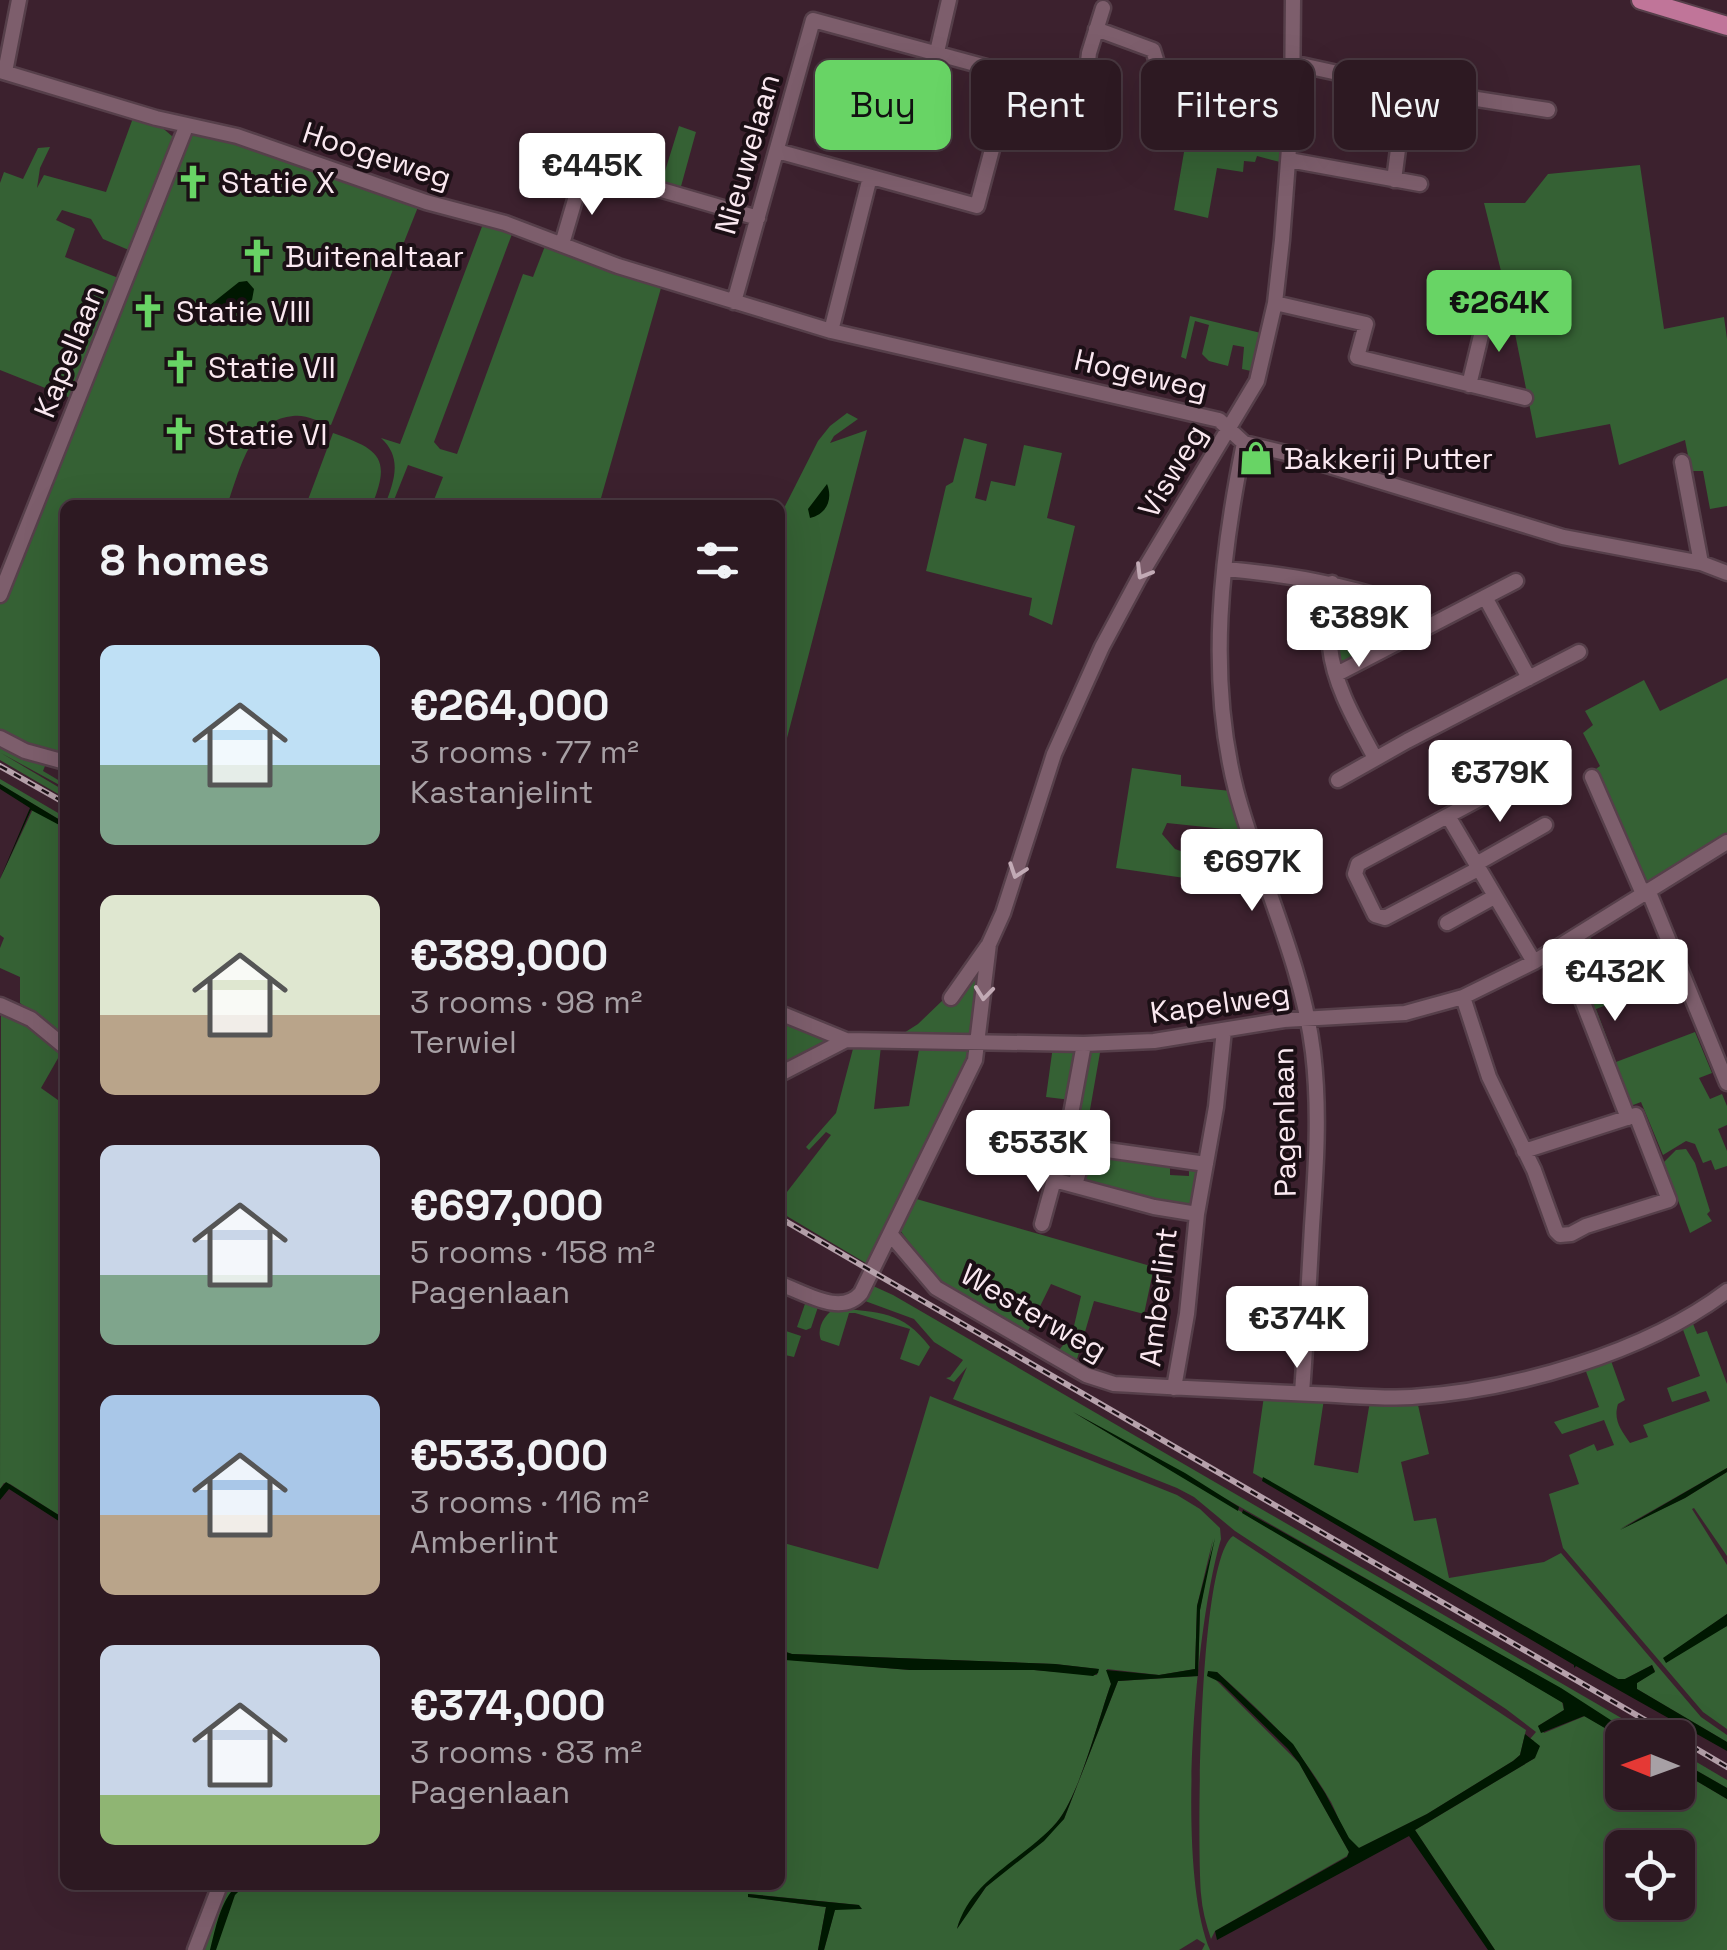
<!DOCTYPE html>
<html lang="en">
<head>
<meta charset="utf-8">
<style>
  body { margin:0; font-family:"Space Grotesk",sans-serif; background:#35222a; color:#f1f3f6; height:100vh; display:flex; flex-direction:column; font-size:38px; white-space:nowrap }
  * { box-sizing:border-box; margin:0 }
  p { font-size:32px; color:#a7a0a5 }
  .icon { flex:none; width:55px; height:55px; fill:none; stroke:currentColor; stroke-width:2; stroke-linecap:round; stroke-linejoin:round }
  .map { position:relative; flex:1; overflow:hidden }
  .drawer { position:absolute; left:60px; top:500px; width:725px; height:1390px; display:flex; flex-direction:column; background:#2d1922; border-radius:15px; box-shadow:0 10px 40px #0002,0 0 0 2px #483840 }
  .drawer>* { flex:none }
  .banner { position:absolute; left:815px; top:60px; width:760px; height:90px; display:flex; gap:20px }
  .needle { width:65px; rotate:271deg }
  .buttons { position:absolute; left:1605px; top:1720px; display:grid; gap:20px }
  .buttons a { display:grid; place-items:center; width:90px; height:90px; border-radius:15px; background:#2d1922; box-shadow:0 10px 40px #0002,0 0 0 2px #483840; font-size:50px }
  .price { position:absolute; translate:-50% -85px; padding:0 22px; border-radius:10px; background:#fff; color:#222; font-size:32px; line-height:65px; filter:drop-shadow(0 2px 5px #0008) }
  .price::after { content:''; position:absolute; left:50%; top:60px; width:30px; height:22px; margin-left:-15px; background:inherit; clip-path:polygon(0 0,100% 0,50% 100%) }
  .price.on { background:#68d465; color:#111 }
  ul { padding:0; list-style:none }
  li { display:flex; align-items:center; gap:30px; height:250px; padding:0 40px }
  li span { display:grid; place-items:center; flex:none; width:280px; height:200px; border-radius:15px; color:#555 }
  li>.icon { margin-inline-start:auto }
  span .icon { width:120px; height:120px; fill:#fffc; stroke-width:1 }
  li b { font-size:42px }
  h2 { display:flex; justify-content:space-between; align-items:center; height:120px; padding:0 40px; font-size:42px }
  .tag { padding:0 35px; border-radius:15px; background:#2d1922; box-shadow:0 10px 40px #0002,0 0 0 2px #483840; font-size:35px; line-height:90px }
  .tag.on { background:#68d465; color:#111 }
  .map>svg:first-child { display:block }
  .green { fill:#356134; fill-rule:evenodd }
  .water { fill:#001801 }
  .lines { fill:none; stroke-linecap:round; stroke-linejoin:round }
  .minor-casing { stroke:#563f4a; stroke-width:19 }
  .major-casing { stroke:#563f4a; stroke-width:22 }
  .minor { stroke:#7d5e6c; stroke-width:14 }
  .major { stroke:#c07599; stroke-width:18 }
  .rail-casing { stroke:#b6a1ab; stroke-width:6 }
  .rail { stroke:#1b0f15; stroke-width:2.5; stroke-dasharray:8; stroke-linecap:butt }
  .oneway { stroke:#c2aab5 }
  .labels { text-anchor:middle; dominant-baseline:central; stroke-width:8; stroke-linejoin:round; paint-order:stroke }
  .street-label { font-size:30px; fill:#fae8f0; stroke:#1b0f15 }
  .poi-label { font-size:30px; fill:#fae8f0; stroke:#1b0f15; text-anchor:start }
</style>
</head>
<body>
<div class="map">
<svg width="1727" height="1950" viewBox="0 0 1727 1950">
  <rect width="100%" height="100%" fill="#3c212e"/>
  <!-- green -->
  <path class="green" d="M 133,118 L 158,124 L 173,137 L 131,251 L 103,239 L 91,219 L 62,210 L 56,220 L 75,229 L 65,257 L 121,279 L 73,399 L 0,370 L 0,183 L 4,172 L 23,179 L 38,148 L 50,147 L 40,168 L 37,188 L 44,175 L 106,192 Z
    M 679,126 L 696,132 L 680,190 L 661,184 Z
    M 1203,128 L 1284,135 L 1280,162 L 1257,156 L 1255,162 L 1244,161 L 1243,172 L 1217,168 L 1208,218 L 1174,210 L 1188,129 L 1201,135 Z
    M 191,130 L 235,139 L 420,202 L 331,425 C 320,422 305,414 293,416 C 249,420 240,470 227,505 L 65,505 L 65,760 L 0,737 L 0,597 Z
    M 1640,165 L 1664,329 L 1724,317 L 1727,339 L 1727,506 L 1710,509 L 1703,471 L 1691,471 L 1685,440 L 1619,465 L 1610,424 L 1536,438 L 1508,299 L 1484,203 L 1525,203 L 1548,174 Z
    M 483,224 L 512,234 L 434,442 L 440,449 L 457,454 L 523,274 L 533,277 L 545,246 L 661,288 L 599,505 L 432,505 L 443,477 L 408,465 L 392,505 L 385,505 C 394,481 403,458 381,438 L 400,444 Z
    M 1190,316 L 1261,333 L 1251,371 L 1242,369 L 1244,347 L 1233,345 L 1228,366 L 1209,361 L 1202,354 L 1209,325 L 1195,321 L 1186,359 L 1181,357 Z
    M 847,413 L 858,419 L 834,436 L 830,443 L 867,430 L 780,765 L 780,516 L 818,441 L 830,426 Z
    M 333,433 C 378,449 392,457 372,505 L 306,505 Z
    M 964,438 L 987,444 L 975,498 L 986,501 L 991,481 L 1015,486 L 1024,445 L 1062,453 L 1047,518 L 1075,526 L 1052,625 L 1029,615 L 1032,598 L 926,571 L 946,486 L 953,482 Z
    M 1341,592 L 1400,608 L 1409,630 L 1343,666 L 1336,662 L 1335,596 Z
    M 1727,678 L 1727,837 L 1642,887 L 1593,771 L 1600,766 L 1583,733 L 1593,725 L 1585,711 L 1644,680 L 1660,711 Z
    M 0,746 L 45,766 L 43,771 L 65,784 L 65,788 L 1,753 L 65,791 L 65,798 L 0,760 Z
    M 1132,768 L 1181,775 L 1181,786 L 1231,791 L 1243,831 L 1167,823 L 1162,834 L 1175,849 L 1189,854 L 1192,869 L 1256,877 L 1260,889 L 1116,868 Z
    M 0,779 L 65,817 L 65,823 L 0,784 Z
    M 33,809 L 65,828 L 65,1036 L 20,1003 L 20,977 L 0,968 L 0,948 L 4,938 L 0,935 L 0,879 Z
    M 1588,936 L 1598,945 L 1616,977 L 1653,965 L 1661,984 L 1596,1009 L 1616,1062 L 1695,1032 L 1712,1073 L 1699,1078 L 1710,1099 L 1722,1094 L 1727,1106 L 1727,1125 L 1718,1129 L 1727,1151 L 1727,1166 L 1715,1170 L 1711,1160 L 1703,1163 L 1695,1144 L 1686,1141 L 1663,1155 L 1641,1102 L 1628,1107 L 1568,948 Z
    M 984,956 L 976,1036 L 896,1038 L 918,1024 L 944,999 L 952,1004 Z
    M 1,1013 L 37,1032 L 61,1053 L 41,1088 L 65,1105 L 65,1519 L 10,1484 L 4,1483 L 0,1489 Z
    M 780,1020 L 830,1043 L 780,1069 Z
    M 920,1044 L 960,1044 L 970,1049 L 971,1056 L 869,1265 L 780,1212 L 780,1201 L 831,1135 L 826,1132 L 809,1150 L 806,1147 L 836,1113 L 854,1045 L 881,1046 L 874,1109 L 909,1106 Z
    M 1053,1046 L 1077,1051 L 1071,1100 L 1046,1097 Z
    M 1101,1047 L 1084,1144 L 1072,1179 L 1064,1178 L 1060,1169 L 1088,1049 Z
    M 1686,1149 L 1695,1163 L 1710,1211 L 1707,1214 L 1712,1221 L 1690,1233 L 1664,1162 L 1676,1150 Z
    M 1091,1152 L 1170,1165 L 1170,1175 L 1189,1176 L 1189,1168 L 1200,1169 L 1191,1210 L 1087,1185 L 1082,1180 Z
    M 913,1198 L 1154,1267 L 1144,1314 L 1094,1301 L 1075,1366 L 1055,1355 L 1064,1344 L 1070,1343 L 1081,1296 L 1051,1284 L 1026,1335 L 943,1287 L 899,1229 Z
    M 871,1285 L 893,1295 L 1654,1737 L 1637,1737 L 1478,1642 L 1073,1412 L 1562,1702 L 1564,1710 L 1538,1726 L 1544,1733 L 1585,1716 L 1622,1738 L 1622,1792 L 1678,1792 L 1678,1770 L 1727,1799 L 1727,1950 L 1495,1950 L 1415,1830 L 1535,1758 L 1534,1741 L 1530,1739 L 1536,1732 L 1506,1709 L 1235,1531 L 1194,1497 L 1177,1488 L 953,1399 L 967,1367 L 954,1382 L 946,1378 L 950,1377 L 963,1360 L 934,1342 L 914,1319 L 865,1301 ZM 1622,1848 L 1678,1848 L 1678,1902 L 1622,1902 Z
    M 807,1298 L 819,1304 L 811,1328 L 806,1330 L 797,1327 Z
    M 837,1308 C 879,1313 902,1310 930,1347 L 919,1366 L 900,1359 L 910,1329 L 855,1313 L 849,1313 L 839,1346 L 821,1340 C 816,1329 825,1312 837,1308 Z
    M 1692,1321 L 1697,1334 L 1707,1331 L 1727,1384 L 1727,1468 L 1620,1529 L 1685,1498 L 1727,1472 L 1727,1556 L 1694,1508 L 1692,1509 L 1727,1565 L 1727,1614 L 1664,1658 L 1727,1626 L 1727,1729 L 1703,1712 L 1563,1548 L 1549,1494 L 1579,1484 L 1569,1455 L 1594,1444 L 1597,1451 L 1614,1445 L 1604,1420 L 1562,1434 L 1554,1422 L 1599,1407 L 1584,1366 L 1610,1358 L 1625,1400 L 1618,1404 C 1613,1420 1621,1430 1630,1443 L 1648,1437 L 1643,1425 L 1710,1401 L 1706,1391 L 1672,1402 L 1667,1388 L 1700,1376 L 1682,1327 Z
    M 780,1329 L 801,1336 L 794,1357 L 785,1355 L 780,1372 Z
    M 930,1396 L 1177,1495 L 1200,1509 L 1220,1528 L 1221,1539 C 1195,1626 1175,1868 1210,1950 L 1202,1950 L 1205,1944 L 1197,1939 L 1179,1950 L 824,1950 L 835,1909 L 859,1905 L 749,1894 L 749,1897 L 826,1907 L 818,1950 L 200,1950 L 228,1885 L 660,1885 L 705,1891 L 705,1885 L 780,1885 L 780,1659 L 910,1670 L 1034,1670 L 1097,1675 L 1098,1669 L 1055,1664 L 792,1654 L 780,1650 L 780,1542 L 878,1569 ZM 1213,1539 L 1200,1610 L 1198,1676 L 1118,1681 L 1064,1819 L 986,1887 L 957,1928 C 977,1875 1024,1862 1057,1822 C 1080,1794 1098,1720 1111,1684 L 1107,1669 L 1159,1675 L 1195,1669 L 1197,1606 Z
    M 1264,1396 L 1324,1399 L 1314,1465 L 1358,1473 L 1370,1401 L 1410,1402 L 1418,1405 L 1429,1454 L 1401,1462 L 1414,1521 L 1436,1518 L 1449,1578 L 1544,1562 L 1561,1553 L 1701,1717 L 1727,1735 L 1727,1742 L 1637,1689 L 1637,1683 L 1655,1671 L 1652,1665 L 1625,1679 L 1618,1679 L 1253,1473 Z
    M 1233,1536 L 1526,1730 L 1520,1755 L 1513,1761 L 1427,1814 L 1359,1848 C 1344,1839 1339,1817 1331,1802 C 1297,1744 1266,1716 1217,1672 L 1215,1679 L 1299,1763 L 1349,1852 L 1347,1856 L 1215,1931 L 1211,1939 C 1206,1924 1202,1909 1201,1894 C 1197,1842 1198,1560 1233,1536 Z
    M 1678,1751 L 1727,1780 L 1727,1788 L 1678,1760 Z"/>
  <!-- water -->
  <path class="water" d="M 247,281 L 254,289 L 252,300 L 227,318 L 210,315 L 210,305 L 239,282 Z
    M 827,484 C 833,499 827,514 810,518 L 808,509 Z
    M 0,784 L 65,823 L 65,828 L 31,810 L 0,879 L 30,808 L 0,789 Z
    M 1073,1412 L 1185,1473 L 1239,1507 L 1238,1511 Z
    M 1727,1468 L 1727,1472 L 1685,1498 L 1620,1530 Z
    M 1263,1477 L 1618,1679 L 1625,1679 L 1652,1665 L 1655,1672 L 1637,1683 L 1637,1689 L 1727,1742 L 1727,1751 L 1576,1666 L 1574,1668 L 1574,1665 L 1262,1481 Z
    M 6,1482 L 65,1519 L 65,1525 L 9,1489 L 0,1500 L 0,1489 Z
    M 1243,1510 L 1561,1688 L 1637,1737 L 1622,1738 L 1584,1716 L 1541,1733 L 1538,1726 L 1564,1710 L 1563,1703 L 1242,1513 Z
    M 1215,1538 L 1200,1610 L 1198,1676 L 1118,1681 L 1064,1819 L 1044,1841 L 986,1887 L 957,1929 C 970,1879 1025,1859 1057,1822 C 1080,1794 1098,1720 1111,1684 L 1106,1670 L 1159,1675 L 1195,1669 L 1197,1606 Z
    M 1727,1614 L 1727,1626 L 1666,1663 L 1663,1658 Z
    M 780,1650 L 792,1654 L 1055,1664 L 1099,1669 L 1098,1673 L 1093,1676 L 1034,1670 L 910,1670 L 785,1660 L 780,1659 Z
    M 1208,1671 L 1217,1672 L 1293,1744 L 1325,1793 L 1349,1838 L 1359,1848 L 1427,1814 L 1513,1761 L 1520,1755 L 1525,1734 L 1540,1746 L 1535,1758 L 1415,1830 L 1495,1950 L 1488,1950 L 1409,1836 L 1217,1940 L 1215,1931 L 1347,1857 L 1349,1852 L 1299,1763 L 1288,1749 L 1220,1682 L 1207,1676 Z
    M 1678,1760 L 1727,1788 L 1727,1799 L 1678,1770 Z
    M 237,1885 L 245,1885 L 235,1895 L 216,1950 L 210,1950 C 216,1927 220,1902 237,1885 Z
    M 748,1894 L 859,1905 L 862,1909 L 835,1910 L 824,1950 L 818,1950 L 826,1907 L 748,1897 Z"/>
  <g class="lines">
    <!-- minor casing -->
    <g class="minor-casing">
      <path id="minor" d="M 1096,29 L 1153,50 L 1162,79 L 1160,114
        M 937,52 L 949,0
        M 1292,63 L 1406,88 L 1548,110
        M 0,71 L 156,118 L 237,136 L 426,202 L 505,223 L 618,266 L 831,331 L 1219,420 L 1244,443 L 1290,454 L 1563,537 L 1701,563 L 1727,573
        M 5,72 L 19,0
        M 1084,96 L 1089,53 L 1103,8
        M 1289,160 L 1420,184
        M 1394,180 L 1406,88
        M 562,244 L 582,176 L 593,170 L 758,218
        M 734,302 L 813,20 L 1012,74 L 977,206 L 777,151
        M 1275,303 L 1366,324 L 1357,357 L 1525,398
        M 831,331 L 870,177
        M 1469,385 L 1486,315
        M 1244,443 C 1221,556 1207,676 1236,790 C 1259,877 1302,962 1313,1052 C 1320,1110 1316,1168 1312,1226 C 1309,1282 1306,1338 1302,1393
        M 1682,462 L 1701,563
        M 1226,569 C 1290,575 1344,584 1405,605 L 1417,632
        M 1332,583 C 1330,604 1328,626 1330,647 C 1334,686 1357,724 1375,758
        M 0,595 L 186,127
        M 1485,597 L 1529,678
        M 1337,674 L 1516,581
        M 0,738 L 25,751 L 65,762
        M 1592,777 L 1643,894
        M 1338,780 L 1407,741 L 1579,652
        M 1448,816 L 1534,962
        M 1476,864 L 1545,825
        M 1478,869 L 1385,918 L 1375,915 L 1355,874 L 1358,864 L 1492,792
        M 1648,890 L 1727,1083
        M 1447,923 L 1494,897
        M 1561,946 L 1628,1118
        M 1463,997 L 1489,1077 L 1534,1170 L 1556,1231 L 1560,1235 L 1571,1234 L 1586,1226 L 1669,1200 L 1636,1115 L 1524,1151
        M 951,998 L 989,944 L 1003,913 L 1054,754 L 1102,647 L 1139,578 L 1257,381 L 1275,303 L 1282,240 L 1292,109 L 1293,0
        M 0,1005 L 31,1019 L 65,1047
        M 780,1013 L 846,1040 L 1084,1044 L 1154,1041 L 1284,1020 L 1405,1013 L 1463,997 L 1534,962 L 1727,842
        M 1084,1044 L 1069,1125 L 1054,1180 L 1154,1207 L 1197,1214
        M 780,1074 L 846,1040
        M 1075,1185 L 1086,1147 L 1206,1164
        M 1042,1224 L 1054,1180
        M 891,1235 L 936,1288 L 1086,1375 L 1114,1384 C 1181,1388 1247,1391 1313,1394 C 1346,1395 1380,1399 1412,1397 C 1515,1390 1645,1353 1727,1291
        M 780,1284 C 804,1292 841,1317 861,1293 L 975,1060 L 989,944
        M 1174,1388 L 1187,1314 L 1197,1214 L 1216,1107 L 1224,1030
        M 195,1950 L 220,1885"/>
    </g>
    <!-- major casing -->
    <g class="major-casing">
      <path id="major" d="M 1641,0 L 1727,26"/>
    </g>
    <!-- minor -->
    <use href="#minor" class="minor"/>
    <!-- major -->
    <use href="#major" class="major"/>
    <!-- rail casing -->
    <g class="rail-casing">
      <path id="rail" d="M 0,766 L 65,803
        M 780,1218 L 1676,1738
        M 1678,1738 L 1727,1767"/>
    </g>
    <!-- rail -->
    <use href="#rail" class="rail"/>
  </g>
  <!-- one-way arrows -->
  <defs><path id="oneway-chevron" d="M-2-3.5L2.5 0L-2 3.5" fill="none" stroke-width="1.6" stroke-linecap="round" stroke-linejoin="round" transform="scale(2.5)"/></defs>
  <g class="oneway">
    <use href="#oneway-chevron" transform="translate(1143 572) rotate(121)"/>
    <use href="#oneway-chevron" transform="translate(1017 871) rotate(109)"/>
    <use href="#oneway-chevron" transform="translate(984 993) rotate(96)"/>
  </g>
  <!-- icons -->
  <defs>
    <g id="church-bare" transform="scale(2.7)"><path d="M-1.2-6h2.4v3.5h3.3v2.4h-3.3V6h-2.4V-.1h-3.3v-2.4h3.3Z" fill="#68d465" stroke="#1b0f15" stroke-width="2.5" paint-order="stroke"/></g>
    <g id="shop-bare" transform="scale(2.7)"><path d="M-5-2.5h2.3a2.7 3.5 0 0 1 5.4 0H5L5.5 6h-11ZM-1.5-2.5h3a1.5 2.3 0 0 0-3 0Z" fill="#68d465" stroke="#1b0f15" stroke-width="2.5" paint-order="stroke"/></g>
  </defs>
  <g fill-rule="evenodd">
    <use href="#church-bare" x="193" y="182"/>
    <use href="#church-bare" x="257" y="256"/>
    <use href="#church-bare" x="148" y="311"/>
    <use href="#church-bare" x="180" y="367"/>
    <use href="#church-bare" x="179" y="434"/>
    <use href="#shop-bare" x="1256" y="458"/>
  </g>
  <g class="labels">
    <!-- street labels -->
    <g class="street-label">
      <text transform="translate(747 154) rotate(-74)">Nieuwelaan</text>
      <text transform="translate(377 155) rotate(18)">Hoogeweg</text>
      <text transform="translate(69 351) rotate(-68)">Kapellaan</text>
      <text transform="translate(1141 374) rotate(13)">Hogeweg</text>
      <text transform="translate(1172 471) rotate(-59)">Visweg</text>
      <text transform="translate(1220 1003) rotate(-8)">Kapelweg</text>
      <text transform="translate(1284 1122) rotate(-91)">Pagenlaan</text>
      <text transform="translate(1158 1297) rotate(-83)">Amberlint</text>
      <text transform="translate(1034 1312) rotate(30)">Westerweg</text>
    </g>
    <!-- poi labels -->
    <g class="poi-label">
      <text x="221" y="182">Statie X</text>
      <text x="285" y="256">Buitenaltaar</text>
      <text x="176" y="311">Statie VIII</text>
      <text x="208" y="367">Statie VII</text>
      <text x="207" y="434">Statie VI</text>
      <text x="1284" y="458">Bakkerij Putter</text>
    </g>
  </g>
</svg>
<div class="buttons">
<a><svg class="needle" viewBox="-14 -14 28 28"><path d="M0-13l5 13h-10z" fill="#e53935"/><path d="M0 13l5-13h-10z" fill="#a7a0a5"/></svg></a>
<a><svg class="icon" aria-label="locate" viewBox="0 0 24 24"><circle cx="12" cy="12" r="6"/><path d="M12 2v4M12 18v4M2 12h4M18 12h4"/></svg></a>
</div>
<b class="price" style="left:592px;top:218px">€445K</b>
<b class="price on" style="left:1499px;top:355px">€264K</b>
<b class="price" style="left:1359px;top:670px">€389K</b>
<b class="price" style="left:1500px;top:825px">€379K</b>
<b class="price" style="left:1252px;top:914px">€697K</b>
<b class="price" style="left:1615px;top:1024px">€432K</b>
<b class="price" style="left:1038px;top:1195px">€533K</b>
<b class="price" style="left:1297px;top:1371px">€374K</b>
<div class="banner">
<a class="tag on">Buy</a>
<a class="tag">Rent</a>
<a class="tag">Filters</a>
<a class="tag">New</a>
</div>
<section class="drawer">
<h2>8 homes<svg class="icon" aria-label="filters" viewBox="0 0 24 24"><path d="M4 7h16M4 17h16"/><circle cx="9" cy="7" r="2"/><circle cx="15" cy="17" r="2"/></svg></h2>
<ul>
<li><span style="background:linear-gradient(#bfe0f5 60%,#7fa58c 0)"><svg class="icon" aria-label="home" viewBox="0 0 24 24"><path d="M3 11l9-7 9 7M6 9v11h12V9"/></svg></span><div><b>€264,000</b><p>3 rooms · 77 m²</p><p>Kastanjelint</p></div></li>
<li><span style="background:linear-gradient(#dfe7d0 60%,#b9a48a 0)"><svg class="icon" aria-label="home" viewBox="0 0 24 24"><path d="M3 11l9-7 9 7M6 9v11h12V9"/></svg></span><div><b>€389,000</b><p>3 rooms · 98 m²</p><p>Terwiel</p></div></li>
<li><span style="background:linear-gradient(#c9d6e8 65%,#7fa58c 0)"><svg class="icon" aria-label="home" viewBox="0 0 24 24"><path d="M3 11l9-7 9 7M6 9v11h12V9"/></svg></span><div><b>€697,000</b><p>5 rooms · 158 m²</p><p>Pagenlaan</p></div></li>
<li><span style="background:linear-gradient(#a9c7e8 60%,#b9a48a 0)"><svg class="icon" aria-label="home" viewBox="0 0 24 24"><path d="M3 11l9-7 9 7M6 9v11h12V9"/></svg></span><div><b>€533,000</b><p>3 rooms · 116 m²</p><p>Amberlint</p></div></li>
<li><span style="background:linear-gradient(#c9d6e8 75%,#8fb573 0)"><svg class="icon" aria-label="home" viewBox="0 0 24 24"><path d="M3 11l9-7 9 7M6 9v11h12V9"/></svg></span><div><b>€374,000</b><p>3 rooms · 83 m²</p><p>Pagenlaan</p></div></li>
</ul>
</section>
</div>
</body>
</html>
